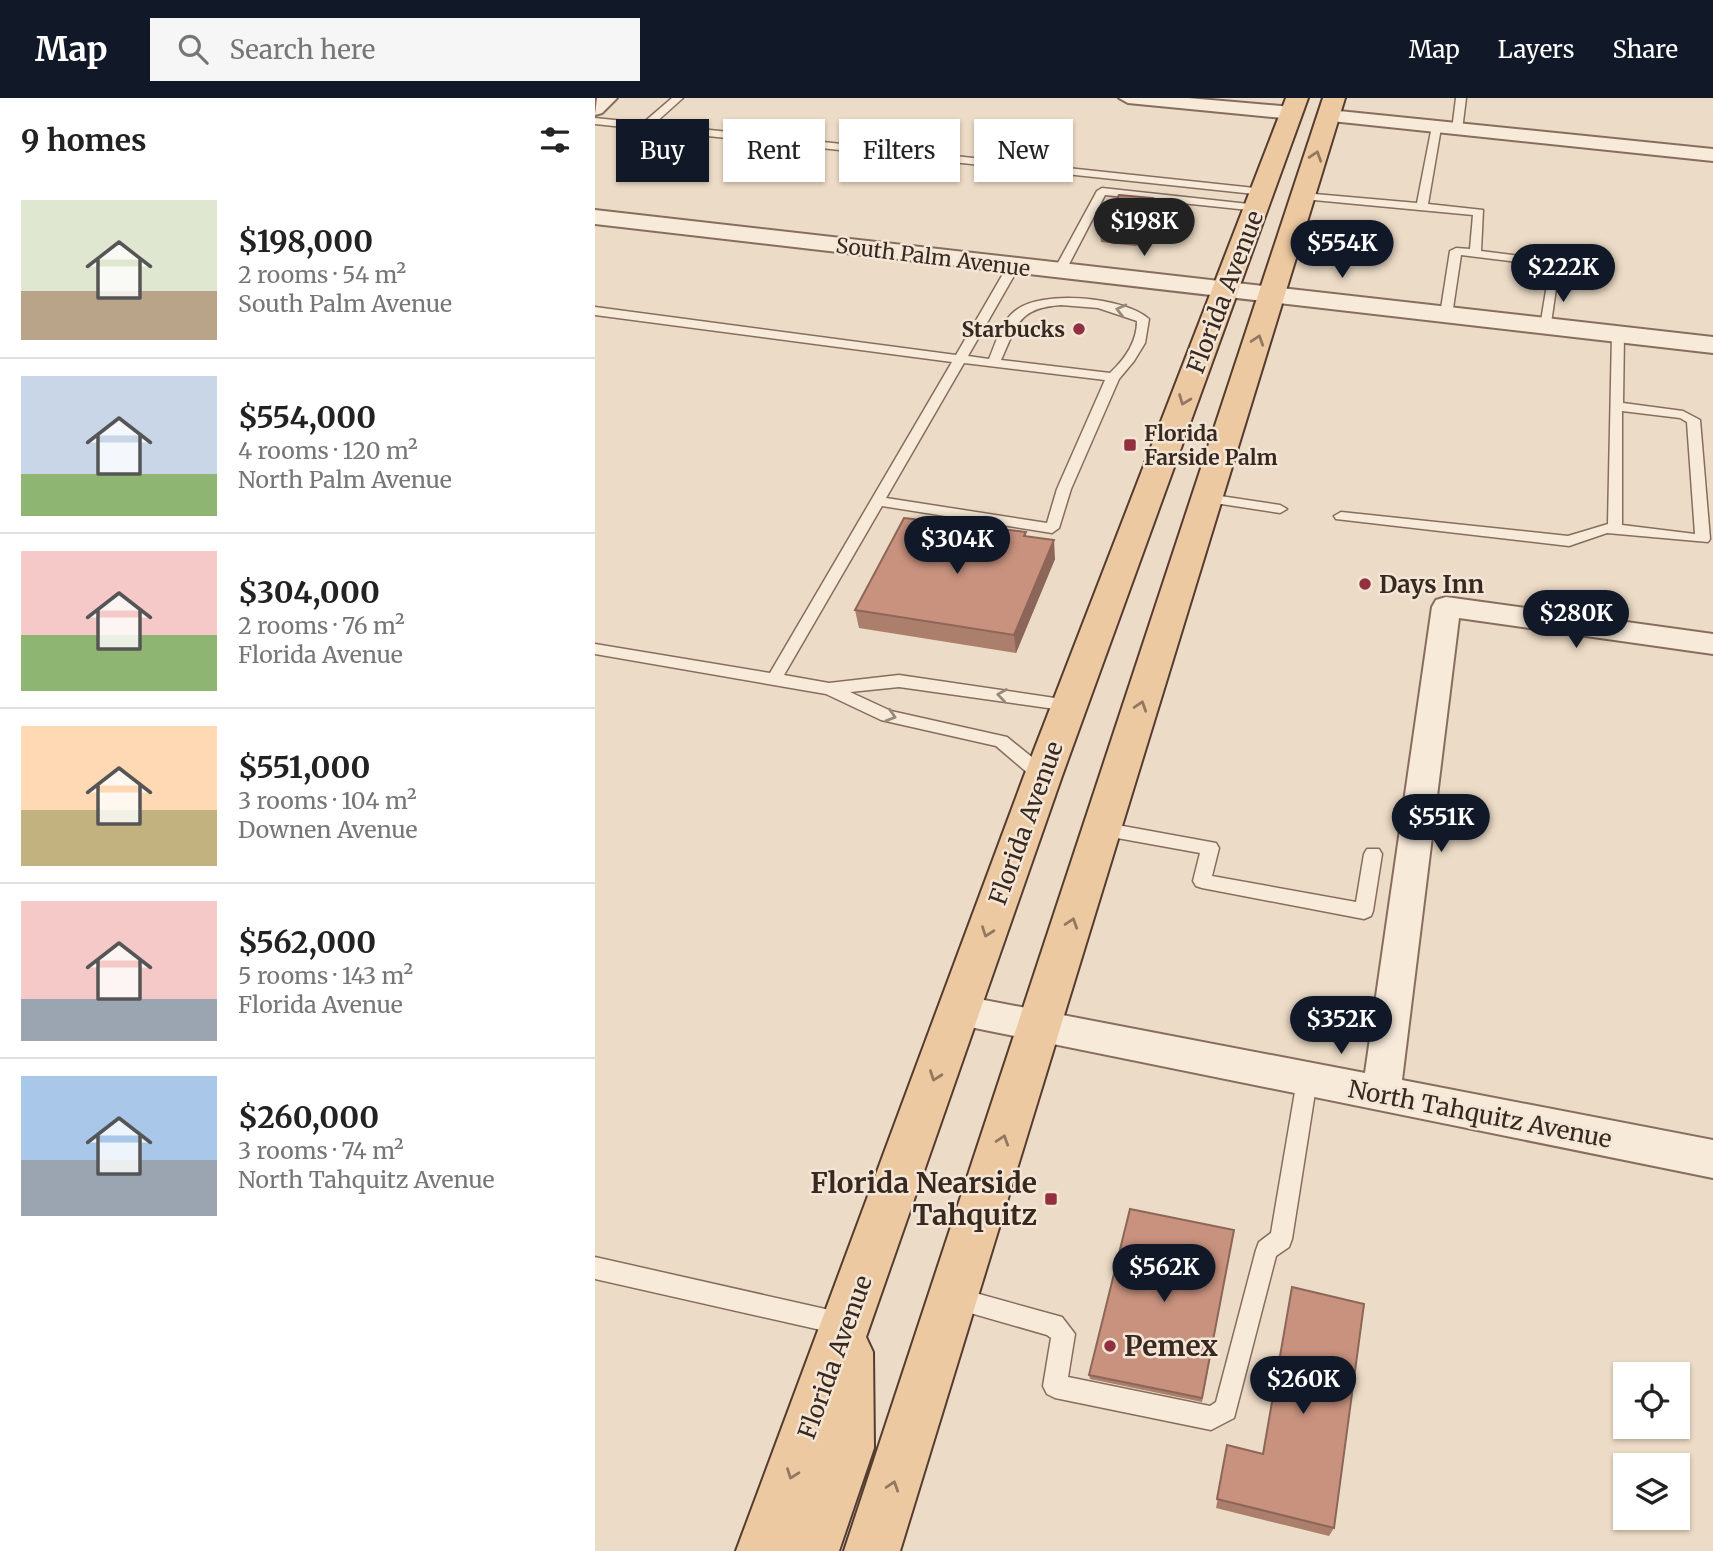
<!DOCTYPE html>
<html lang="en">
<head>
<meta charset="utf-8">
<style>
  body { margin:0; font-family:Merriweather,serif; background:#f6f6f6; color:#222; height:100vh; display:flex; flex-direction:column; font-size:26px; white-space:nowrap }
  * { box-sizing:border-box; margin:0 }
  p { font-size:23px; color:#767676 }
  .icon { flex:none; width:38px; height:38px; fill:none; stroke:currentColor; stroke-width:2; stroke-linecap:round; stroke-linejoin:round }
  .map { position:relative; flex:1; overflow:hidden }
  .panel { display:flex; flex-direction:column; background:#fff; width:595px }
  .panel>* { flex:none }
  .guide { position:absolute; left:21px; top:21px; width:665px; height:63px; display:flex; gap:14px }
  .tools { position:absolute; left:1018px; top:1264px; display:grid; gap:14px }
  .tools a { display:grid; place-items:center; width:77px; height:77px; border-radius:0px; background:#fff; box-shadow:0 2px 5px #0004; font-size:35px }
  .price { position:absolute; translate:-50% -60px; padding:0 16px; border-radius:24px; background:#111827; color:#fff; font-size:23px; line-height:46px; filter:drop-shadow(0 2px 4px #0008) }
  .price::after { content:''; position:absolute; left:50%; top:42px; width:21px; height:16px; margin-left:-10px; background:inherit; clip-path:polygon(0 0,100% 0,50% 100%) }
  .price.active { background:#222; color:#fff }
  ul { padding:0; list-style:none }
  li { display:flex; align-items:center; gap:21px; height:175px; padding:0 21px }
  li+li { border-top:2px solid #e0e0e0 }
  li span { display:grid; place-items:center; flex:none; width:196px; height:140px; border-radius:0px; color:#555 }
  li>.icon { margin-inline-start:auto }
  span .icon { width:84px; height:84px; fill:#fffc; stroke-width:1 }
  li b { font-size:30px }
  h2 { display:flex; justify-content:space-between; align-items:center; height:84px; padding:0 21px; font-size:30px }
  .tag { padding:0 24px; border-radius:0px; background:#fff; box-shadow:0 2px 5px #0004; font-size:24px; line-height:63px }
  .tag.active { background:#111827; color:#fff }
  header { display:flex; align-items:center; gap:42px; box-sizing:border-box; height:98px; padding:0 35px; background:#111827; color:#fff }
  header strong { font-size:33px }
  nav { display:flex; gap:38px; margin-inline-start:auto; font-size:24px }
  .search { width:490px; height:63px; background:#f6f6f6; display:flex; align-items:center; gap:18px; box-sizing:border-box; padding:0 24px; border-radius:0px; color:#767676; font-size:26px }
  main { display:flex; flex:1; min-height:0 }
  .map>svg:first-child { display:block }
  .lines { fill:none; stroke-linecap:round; stroke-linejoin:round }
  .service-casing { stroke:#876d5d; stroke-width:3 }
  .minor-casing { stroke:#876d5d; stroke-width:4 }
  .tertiary-casing { stroke:#876d5d; stroke-width:4 }
  .primary-casing { stroke:#553c31; stroke-width:4 }
  .service { fill:#f7ead9; fill-rule:evenodd }
  .minor { fill:#f7ead9; fill-rule:evenodd }
  .tertiary { fill:#f7ead9; fill-rule:evenodd }
  .primary { fill:#edc9a1; fill-rule:evenodd }
  .wall { fill:#ac7e6c }
  .shaded-wall { fill:#8c6658 }
  .building { fill:#c8927e; stroke:#8c6658; stroke-width:2 }
  .oneway { stroke:#927860 }
  .oneway2 { stroke:#98897c }
  .poi-dot { fill:#923040; stroke:#f4e6d6; stroke-width:2.5 }
  .labels { text-anchor:middle; dominant-baseline:central; stroke-width:5; stroke-linejoin:round; paint-order:stroke }
  .far-street-label { font-size:21px; fill:#382820; stroke:#f4e6d6 }
  .far-poi-label { font-size:21px; font-weight:bold; fill:#382820; stroke:#f4e6d6; text-anchor:end }
  .street-label { font-size:24px; fill:#382820; stroke:#f4e6d6 }
  .poi-label { font-size:24px; font-weight:bold; fill:#382820; stroke:#f4e6d6; text-anchor:start }
  .near-poi-label { font-size:28px; font-weight:bold; fill:#382820; stroke:#f4e6d6; text-anchor:end }
</style>
</head>
<body>
<header>
<strong>Map</strong>
<div class="search"><svg class="icon" aria-label="search" viewBox="0 0 24 24"><circle cx="10" cy="10" r="6"/><path d="M15 15l6 6"/></svg>Search here</div>
<nav><a>Map</a><a>Layers</a><a>Share</a></nav>
</header>
<main>
<section class="panel">
<h2>9 homes<svg class="icon" aria-label="filters" viewBox="0 0 24 24"><path d="M4 7h16M4 17h16"/><circle cx="9" cy="7" r="2"/><circle cx="15" cy="17" r="2"/></svg></h2>
<ul>
<li><span style="background:linear-gradient(#dfe7d0 65%,#b9a48a 0)"><svg class="icon" aria-label="home" viewBox="0 0 24 24"><path d="M3 11l9-7 9 7M6 9v11h12V9"/></svg></span><div><b>$198,000</b><p>2 rooms · 54 m²</p><p>South Palm Avenue</p></div></li>
<li><span style="background:linear-gradient(#c9d6e8 70%,#8fb573 0)"><svg class="icon" aria-label="home" viewBox="0 0 24 24"><path d="M3 11l9-7 9 7M6 9v11h12V9"/></svg></span><div><b>$554,000</b><p>4 rooms · 120 m²</p><p>North Palm Avenue</p></div></li>
<li><span style="background:linear-gradient(#f6c9c9 60%,#8fb573 0)"><svg class="icon" aria-label="home" viewBox="0 0 24 24"><path d="M3 11l9-7 9 7M6 9v11h12V9"/></svg></span><div><b>$304,000</b><p>2 rooms · 76 m²</p><p>Florida Avenue</p></div></li>
<li><span style="background:linear-gradient(#ffd9b3 60%,#c2b280 0)"><svg class="icon" aria-label="home" viewBox="0 0 24 24"><path d="M3 11l9-7 9 7M6 9v11h12V9"/></svg></span><div><b>$551,000</b><p>3 rooms · 104 m²</p><p>Downen Avenue</p></div></li>
<li><span style="background:linear-gradient(#f6c9c9 70%,#9aa5b1 0)"><svg class="icon" aria-label="home" viewBox="0 0 24 24"><path d="M3 11l9-7 9 7M6 9v11h12V9"/></svg></span><div><b>$562,000</b><p>5 rooms · 143 m²</p><p>Florida Avenue</p></div></li>
<li><span style="background:linear-gradient(#a9c7e8 60%,#9aa5b1 0)"><svg class="icon" aria-label="home" viewBox="0 0 24 24"><path d="M3 11l9-7 9 7M6 9v11h12V9"/></svg></span><div><b>$260,000</b><p>3 rooms · 74 m²</p><p>North Tahquitz Avenue</p></div></li>
</ul>
</section>
<div class="map">
<svg width="1118" height="1453" viewBox="0 0 1118 1453">
  <rect width="100%" height="100%" fill="#ecdbc6"/>
  <g class="lines">
    <!-- service casing -->
    <g class="service-casing">
      <path id="service" d="M 77,0 L 88,0 L 59,26 L 669,91 L 674,94 L 669,97 L 0,26 L 0,20 L 48,25 Z
        M 861,0 L 871,0 L 867,32 L 862,35 L 857,32 Z
        M 837,28 L 846,30 L 833,106 L 888,112 L 886,153 L 965,163 L 955,232 L 945,229 L 955,168 L 866,157 L 857,217 L 851,221 L 845,217 L 855,153 L 861,150 L 875,151 L 878,117 L 708,101 L 703,98 L 708,95 L 822,105 Z
        M 507,90 L 663,107 L 668,110 L 663,113 L 510,97 L 470,174 L 460,176 L 458,174 L 502,93 Z
        M 418,166 L 424,169 L 373,258 L 394,261 C 401,245 406,224 420,213 C 445,191 530,199 554,221 L 550,245 L 539,263 L 524,281 L 476,391 L 464,430 L 457,435 L 287,408 L 189,577 L 234,585 L 304,577 L 480,603 L 482,607 L 474,613 L 304,589 L 255,594 L 296,613 L 412,639 L 454,673 L 456,678 L 454,683 L 442,683 L 401,648 L 286,622 L 231,596 L 0,556 L 0,546 L 175,575 L 357,264 L 0,217 L 0,209 L 361,257 L 412,169 ZM 466,207 L 503,210 L 542,223 C 542,244 530,261 515,275 L 406,262 C 422,227 423,210 466,207 ZM 369,265 L 510,282 L 462,391 L 452,425 L 291,400 Z
        M 1023,232 L 1029,236 L 1028,305 L 1088,313 L 1105,322 L 1115,441 L 1113,444 L 1012,435 L 974,448 L 741,421 L 739,418 L 746,414 L 973,438 L 1013,426 L 1017,236 ZM 1027,313 L 1085,320 L 1092,324 L 1100,436 L 1027,427 Z
        M 612,396 L 685,407 L 692,411 L 685,415 L 607,403 L 607,397 Z
        M 506,724 L 621,745 L 624,750 L 617,778 L 761,804 L 769,756 L 772,751 L 784,751 L 787,756 L 778,813 L 776,818 L 769,821 L 607,790 L 601,788 L 598,783 L 605,755 L 500,736 L 497,731 L 500,726 Z
        M 712,973 L 719,976 L 722,982 L 697,1141 L 694,1149 L 681,1158 L 639,1320 L 616,1332 L 460,1300 L 452,1296 L 448,1288 L 456,1240 L 452,1237 L 351,1208 L 348,1200 L 351,1192 L 359,1189 L 467,1219 L 480,1236 L 473,1279 L 615,1308 L 621,1304 L 661,1152 L 664,1144 L 676,1135 L 702,982 L 705,976 Z
        M 0,1159 L 248,1215 L 256,1218 L 259,1226 L 256,1234 L 248,1237 L 0,1181 Z"/>
    </g>
    <!-- minor casing -->
    <g class="minor-casing">
      <path id="minor" d="M 2,0 L 22,0 L 7,15 L 0,17 Z
        M 524,0 L 593,0 L 697,9 L 706,15 L 697,21 L 533,5 Z
        M 734,12 L 1118,51 L 1118,63 L 727,22 L 725,18 Z
        M 851,499 L 1118,536 L 1118,556 L 864,520 L 807,982 L 1118,1042 L 1118,1080 L 350,924 L 344,913 L 350,902 L 363,897 L 770,975 L 837,509 L 841,502 Z"/>
    </g>
    <!-- tertiary casing -->
    <g class="tertiary-casing">
      <path id="tertiary" d="M 0,112 L 1118,239 L 1118,255 L 0,126 Z"/>
    </g>
    <!-- primary casing -->
    <g class="primary-casing">
      <path id="primary" d="M 691,0 L 713,0 L 467,678 L 271,1239 L 278,1254 L 279,1350 L 244,1453 L 141,1453 L 429,678 Z
        M 728,0 L 750,0 L 305,1453 L 249,1453 Z"/>
    </g>
    <!-- service -->
    <use href="#service" class="service"/>
    <!-- minor -->
    <use href="#minor" class="minor"/>
    <!-- tertiary -->
    <use href="#tertiary" class="tertiary"/>
    <!-- primary -->
    <use href="#primary" class="primary"/>
  </g>
  <!-- wall -->
  <path class="wall" d="M 558,111 L 541,148 L 506,144 L 505,134 Z
    M 431,434 L 431,438 L 460,461 L 421,555 L 264,530 L 260,512 Z
    M 639,1132 L 607,1304 L 495,1281 L 494,1277 Z
    M 697,1189 L 739,1430 L 734,1438 L 621,1410 L 632,1347 L 668,1356 Z"/>
  <!-- shaded-wall -->
  <path class="shaded-wall" d="M 558,100 L 558,111 L 541,148 L 541,138 Z
    M 459,442 L 460,461 L 421,555 L 419,537 Z"/>
  <!-- building -->
  <path class="building" d="M 524,97 L 558,100 L 541,138 L 505,134 Z
    M 309,420 L 431,434 L 429,438 L 459,442 L 419,537 L 260,512 Z
    M 535,1111 L 639,1132 L 607,1300 L 494,1277 Z
    M 697,1189 L 769,1206 L 739,1430 L 622,1401 L 632,1347 L 668,1356 Z"/>
  <!-- one-way arrows -->
  <defs><path id="oneway-chevron" d="M-2-3.5L2.5 0L-2 3.5" fill="none" stroke-width="1.6" stroke-linecap="round" stroke-linejoin="round" transform="scale(1.75)"/></defs>
  <g class="oneway">
    <use href="#oneway-chevron" transform="translate(721 58) rotate(-72)"/>
    <use href="#oneway-chevron" transform="translate(663 242) rotate(-72)"/>
    <use href="#oneway-chevron" transform="translate(589 302) rotate(111)"/>
    <use href="#oneway-chevron" transform="translate(546 608) rotate(-72)"/>
    <use href="#oneway-chevron" transform="translate(477 825) rotate(-72)"/>
    <use href="#oneway-chevron" transform="translate(392 834) rotate(110)"/>
    <use href="#oneway-chevron" transform="translate(340 978) rotate(110)"/>
    <use href="#oneway-chevron" transform="translate(408 1042) rotate(-72)"/>
    <use href="#oneway-chevron" transform="translate(197 1376) rotate(110)"/>
    <use href="#oneway-chevron" transform="translate(298 1388) rotate(-72)"/>
  </g>
  <g class="oneway2">
    <use href="#oneway-chevron" transform="translate(526 212) rotate(-166)"/>
    <use href="#oneway-chevron" transform="translate(407 597) rotate(-172)"/>
    <use href="#oneway-chevron" transform="translate(296 618) rotate(17)"/>
  </g>
  <!-- markers -->
  <g class="poi-dot">
    <circle cx="484" cy="231" r="7"/>
    <rect x="528" y="340" width="14" height="14" rx="3.5"/>
    <circle cx="770" cy="486" r="7"/>
    <rect x="449" y="1094" width="14" height="14" rx="3.5"/>
    <circle cx="515" cy="1248" r="7"/>
  </g>
  <g class="labels">
    <!-- far-street labels -->
    <g class="far-street-label">
      <text transform="translate(338 159) rotate(7)">South Palm Avenue</text>
    </g>
    <!-- far-poi labels -->
    <g class="far-poi-label">
      <text x="470" y="231">Starbucks</text>
      <text x="549" y="335" text-anchor="start">Florida<tspan x="549" dy="24">Farside Palm</tspan></text>
    </g>
    <!-- street labels -->
    <g class="street-label">
      <text transform="translate(630 194) rotate(-69)">Florida Avenue</text>
      <text transform="translate(431 725) rotate(-70)">Florida Avenue</text>
      <text transform="translate(885 1016) rotate(11)">North Tahquitz Avenue</text>
      <text transform="translate(240 1259) rotate(-70)">Florida Avenue</text>
    </g>
    <!-- poi labels -->
    <g class="poi-label">
      <text x="784" y="486">Days Inn</text>
    </g>
    <!-- near-poi labels -->
    <g class="near-poi-label">
      <text x="442" y="1085">Florida Nearside<tspan x="442" dy="32">Tahquitz</tspan></text>
      <text x="529" y="1248" text-anchor="start">Pemex</text>
    </g>
  </g>
</svg>
<div class="tools">
<a><svg class="icon" aria-label="locate" viewBox="0 0 24 24"><circle cx="12" cy="12" r="6"/><path d="M12 2v4M12 18v4M2 12h4M18 12h4"/></svg></a>
<a><svg class="icon" aria-label="layers" viewBox="0 0 24 24"><path d="M12 4l9 5-9 5-9-5zM3 14l9 5 9-5"/></svg></a>
</div>
<b class="price active" style="left:549px;top:160px">$198K</b>
<b class="price" style="left:747px;top:182px">$554K</b>
<b class="price" style="left:968px;top:206px">$222K</b>
<b class="price" style="left:362px;top:478px">$304K</b>
<b class="price" style="left:981px;top:552px">$280K</b>
<b class="price" style="left:846px;top:756px">$551K</b>
<b class="price" style="left:746px;top:958px">$352K</b>
<b class="price" style="left:569px;top:1206px">$562K</b>
<b class="price" style="left:708px;top:1318px">$260K</b>
<div class="guide">
<a class="tag active">Buy</a>
<a class="tag">Rent</a>
<a class="tag">Filters</a>
<a class="tag">New</a>
</div>
</div>
</main>
</body>
</html>
